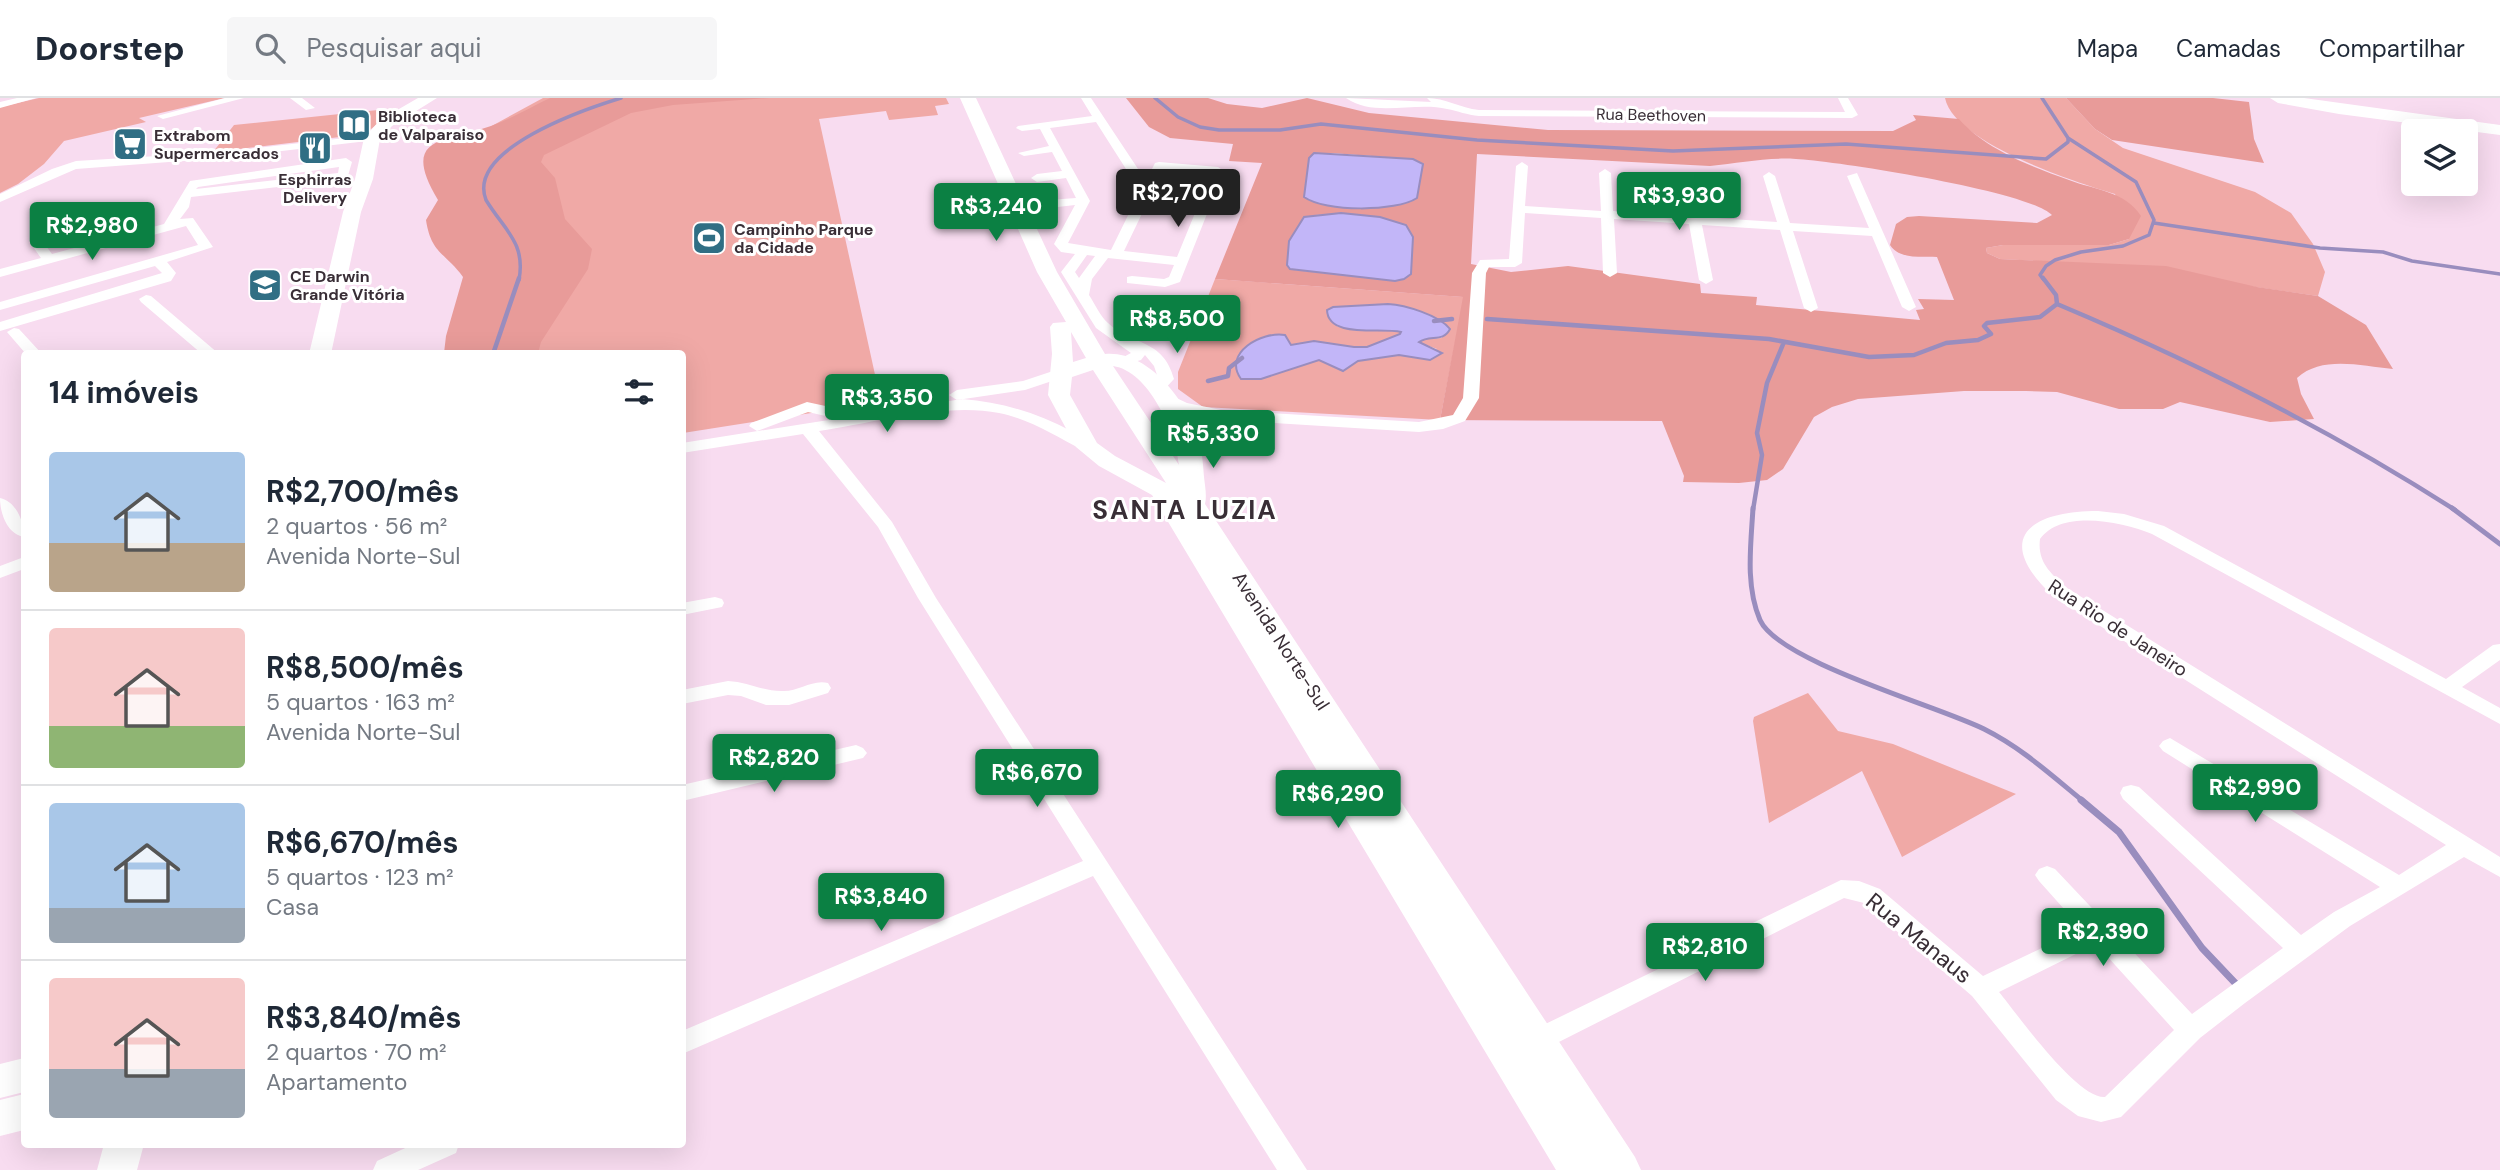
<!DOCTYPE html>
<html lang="pt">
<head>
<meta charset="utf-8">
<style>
  body { margin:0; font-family:"DM Sans",sans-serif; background:#f6f6f7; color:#1f2937; height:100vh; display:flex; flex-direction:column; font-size:26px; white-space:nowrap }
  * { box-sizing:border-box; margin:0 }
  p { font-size:23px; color:#747a83 }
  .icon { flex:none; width:38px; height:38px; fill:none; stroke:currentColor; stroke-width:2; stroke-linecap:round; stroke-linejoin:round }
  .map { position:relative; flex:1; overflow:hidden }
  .details { position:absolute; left:21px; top:252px; width:665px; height:798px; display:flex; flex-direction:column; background:#fff; border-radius:7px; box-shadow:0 7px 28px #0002 }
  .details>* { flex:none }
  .tools { position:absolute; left:2401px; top:21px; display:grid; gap:14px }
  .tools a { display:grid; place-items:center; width:77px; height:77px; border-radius:7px; background:#fff; box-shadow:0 7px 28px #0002; font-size:35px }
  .price { position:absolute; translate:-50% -60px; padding:0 16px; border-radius:7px; background:#0b8043; color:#fff; font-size:23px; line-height:46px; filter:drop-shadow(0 2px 4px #0008) }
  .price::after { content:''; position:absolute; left:50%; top:42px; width:21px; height:16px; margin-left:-10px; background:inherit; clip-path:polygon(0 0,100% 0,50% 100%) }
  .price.active { background:#222; color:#fff }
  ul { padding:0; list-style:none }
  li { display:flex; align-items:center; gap:21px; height:175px; padding:0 28px }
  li+li { border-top:2px solid #e0e1e3 }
  li span { display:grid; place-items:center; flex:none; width:196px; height:140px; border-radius:7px; color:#555 }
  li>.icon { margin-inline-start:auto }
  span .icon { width:84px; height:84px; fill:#fffc; stroke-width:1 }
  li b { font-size:30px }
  h2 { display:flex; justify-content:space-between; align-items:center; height:84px; padding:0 28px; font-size:30px }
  header { display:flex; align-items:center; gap:42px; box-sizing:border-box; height:98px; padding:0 35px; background:#fff; border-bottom:2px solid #e0e1e3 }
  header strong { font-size:33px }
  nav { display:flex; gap:38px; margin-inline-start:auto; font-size:24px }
  .search { width:490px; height:63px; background:#f6f6f7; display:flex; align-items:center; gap:18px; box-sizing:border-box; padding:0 24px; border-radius:7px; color:#747a83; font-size:26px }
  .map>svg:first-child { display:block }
  .green { fill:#f0a9a6; fill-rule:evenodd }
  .forest { fill:#e89b99; fill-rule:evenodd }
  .water { fill:#c2b6f8; stroke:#998dbe; stroke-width:2 }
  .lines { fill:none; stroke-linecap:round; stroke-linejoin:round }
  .stream-far3 { stroke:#998dbe; stroke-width:3.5 }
  .stream-far2 { stroke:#998dbe; stroke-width:4.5 }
  .stream-far1 { stroke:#998dbe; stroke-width:5 }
  .stream { stroke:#998dbe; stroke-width:7 }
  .street { fill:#fff; fill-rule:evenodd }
  .secondary { fill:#fff; fill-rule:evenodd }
  .labels { text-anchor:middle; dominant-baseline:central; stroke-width:6; stroke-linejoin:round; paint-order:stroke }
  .far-street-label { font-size:16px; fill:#392e36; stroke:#fff }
  .far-poi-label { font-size:16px; font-weight:bold; fill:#392e36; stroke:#fff; text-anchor:start }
  .street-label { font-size:19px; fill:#392e36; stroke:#fff }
  .near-street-label { font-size:23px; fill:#392e36; stroke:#fff }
  .district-label { font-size:26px; font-weight:bold; letter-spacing:2px; fill:#392e36; stroke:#fff }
</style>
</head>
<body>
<header>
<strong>Doorstep</strong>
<div class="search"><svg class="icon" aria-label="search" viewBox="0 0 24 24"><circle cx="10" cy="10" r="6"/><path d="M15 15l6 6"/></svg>Pesquisar aqui</div>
<nav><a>Mapa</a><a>Camadas</a><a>Compartilhar</a></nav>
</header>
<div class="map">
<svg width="2500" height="1072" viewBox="0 0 2500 1072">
  <rect width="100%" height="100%" fill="#f8dcf0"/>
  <!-- green -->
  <path class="green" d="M 39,0 L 225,0 L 139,20 L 146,24 L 64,43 L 44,66 L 18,86 L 0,95 L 0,9 Z
    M 543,0 L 946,0 L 949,6 L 935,8 L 938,17 L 889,22 L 886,13 L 819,21 L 881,304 L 683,335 L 682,256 L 455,256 L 488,30 Z
    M 1945,0 L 2066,0 L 2095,31 L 2123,50 L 2255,94 L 2291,115 L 2313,146 L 2325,174 L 2318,198 L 2096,166 L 2000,161 L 1987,155 L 1986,150 L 2003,147 L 2109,147 L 2129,141 L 2115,96 C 2075,84 1954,45 1945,0 Z
    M 397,10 L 365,36 L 213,54 L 234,27 Z
    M 1215,181 L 1464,199 L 1440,322 L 1203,309 L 1178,291 L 1178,274 ZM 1388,206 L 1410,210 L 1438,221 L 1442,240 L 1423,241 L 1418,244 L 1437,251 L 1423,261 L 1399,257 L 1358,263 L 1340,272 L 1319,262 L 1261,281 L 1291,247 L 1314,243 L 1354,249 L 1367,249 L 1400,236 L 1402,234 L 1393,232 L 1338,229 L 1327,212 L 1333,209 Z
    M 1808,595 L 1838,633 L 1893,646 L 2016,696 L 1902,759 L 1862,673 L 1769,725 L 1753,623 L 1754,619 Z"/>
  <!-- forest -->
  <path class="forest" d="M 550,0 L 769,0 L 673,7 L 631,15 L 544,57 L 541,64 L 555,80 L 565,121 L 592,151 L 588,171 L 541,244 L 538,255 L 444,255 L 446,238 L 463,179 C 446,155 431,156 426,122 L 438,102 C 399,37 445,44 491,28 C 511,21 531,9 550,0 Z
    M 1126,0 L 1208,0 L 1227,6 L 1262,10 L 1307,0 L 1369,15 L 1548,32 L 1893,33 L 1916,22 L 1913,17 L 1959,21 C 1985,51 2032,69 2069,82 C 2095,92 2125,93 2141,118 L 2129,141 L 2109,147 L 2003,147 L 1986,150 L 1987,155 L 2000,161 L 2166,168 L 2257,189 L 2318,198 L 2366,227 L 2393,271 C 2361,268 2322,257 2297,280 L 2301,296 L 2314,321 L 2270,324 L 2180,304 L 2163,311 L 2119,311 L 2057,294 L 2026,293 L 1964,293 L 1858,301 L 1832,309 L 1814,319 L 1783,371 L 1767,382 L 1739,385 L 1683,384 L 1684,378 L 1662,323 L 1440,322 L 1463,199 L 1215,181 L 1262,65 L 1229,63 L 1233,46 L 1170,40 L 1149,29 ZM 1331,55 L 1413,61 L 1356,108 L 1307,101 ZM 1477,56 L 1710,68 C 1739,65 1767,59 1796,61 C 1836,63 2029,93 2052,117 L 2037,125 L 1919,118 L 1907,119 L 1896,126 L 1890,147 C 1900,162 1921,158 1937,159 L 1954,202 L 1918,201 L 1924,211 L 1916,212 L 1920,222 L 1756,207 L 1757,199 L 1701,195 L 1700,186 L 1568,168 L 1511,174 L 1471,166 ZM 1358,116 L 1406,127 L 1413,139 L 1395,183 L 1295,172 L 1314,117 Z
    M 2066,0 L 2213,0 L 2249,4 L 2254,41 L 2264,65 L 2112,42 L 2095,31 Z"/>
  <!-- water -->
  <path class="water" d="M 1314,55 L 1413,61 L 1423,66 L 1417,100 C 1396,114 1325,114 1304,99 L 1309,60 Z
    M 1341,115 L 1380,119 L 1406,127 L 1413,139 L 1411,176 L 1404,181 L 1395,183 L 1290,171 L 1287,167 L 1289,143 L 1304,119 Z
    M 1388,206 C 1405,207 1439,217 1450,231 C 1443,245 1430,236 1419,244 L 1442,255 L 1430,262 L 1399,257 L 1358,263 L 1343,273 L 1319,262 L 1261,281 L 1241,281 C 1222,255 1262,233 1285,237 L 1291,247 L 1314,243 L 1354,249 L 1367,249 L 1400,236 L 1401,234 C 1381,229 1328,241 1327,212 L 1333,209 Z"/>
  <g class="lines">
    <!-- stream-far3 -->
    <path class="stream-far3" d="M 1155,0 L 1178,19 L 1200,29 L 1219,32 L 1280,32 L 1321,26 L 1477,42 L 1673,53 L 1846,46 L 2046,61 L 2068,44 L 2068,40
      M 2042,0 L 2068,40 L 2136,84 L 2154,122 L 2149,137 L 2123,148 L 2081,154 L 2055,162 L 2046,168 L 2040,177 L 2044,182
      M 2154,125 L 2320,150 L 2383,154 L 2412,163 L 2500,176
      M 519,182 C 526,144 504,132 486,102 C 466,51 585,11 621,0"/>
    <!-- stream-far2 -->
    <path class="stream-far2" d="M 2043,180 L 2056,197 L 2057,206
      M 2057,206 C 2195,264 2329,331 2455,412
      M 1487,221 L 1769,241 L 1869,259 L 1914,257 L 1946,245 L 1978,242 L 1991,236 L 1984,228 L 1987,225 L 2040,219 L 2057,206
      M 1434,223 L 1452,221
      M 493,256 L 519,180
      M 1208,283 L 1228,278 L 1229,270 L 1242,260
      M 1753,412 L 1762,357 L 1757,335 L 1767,285 L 1784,244"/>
    <!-- stream-far1 -->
    <path class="stream-far1" d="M 1753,410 C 1751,446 1745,487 1760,522 C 1779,564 1938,608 1984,631 C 2022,650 2051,677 2083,703
      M 2452,410 L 2500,446"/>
    <!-- stream -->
    <path class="stream" d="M 2081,702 L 2119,734 L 2202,850 L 2238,888"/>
    <!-- street -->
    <path class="street" d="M 17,0 L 36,0 L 0,10 L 0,4 Z
      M 225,0 L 244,0 L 163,21 L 157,18 Z
      M 290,0 L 302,0 L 315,10 L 306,12 Z
      M 1081,0 L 1091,0 L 1146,83 L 1155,65 L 1159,64 L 1218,69 L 1224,73 L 1180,184 L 1165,189 L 1127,185 L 1127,179 L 1132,178 L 1164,181 L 1169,179 L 1174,167 L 1108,160 L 1092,181 L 1089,197 C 1095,206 1100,218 1108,225 C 1132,248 1163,240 1174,281 L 1162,294 L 1157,296 L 1149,291 L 1158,280 L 1154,268 L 1145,257 L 1141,262 L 1123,267 L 1118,266 L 1116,263 L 1131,255 L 1096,230 L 1061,174 L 1075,156 L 1061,154 L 1054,146 L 1075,107 L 1049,110 L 1043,106 L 1049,102 L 1076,100 L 1066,80 L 1037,84 L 1031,80 L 1037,76 L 1062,73 L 1052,54 L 1024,58 L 1018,55 L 1049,48 L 1040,31 L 1022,33 L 1016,30 L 1018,28 L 1092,18 ZM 1096,24 L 1140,93 L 1111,152 L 1068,145 L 1090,103 L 1050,30 ZM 1163,72 L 1211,76 L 1177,159 L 1124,153 ZM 1087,157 L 1095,158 L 1079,180 L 1075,174 Z
      M 1346,0 L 1431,4 L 1427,0 C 1445,0 1460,10 1479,12 L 1845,14 L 1838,0 L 1848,0 L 1858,17 L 1852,20 L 1479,18 C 1467,17 1458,13 1447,11 C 1416,3 1374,20 1346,0 Z
      M 372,37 L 378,40 L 376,42 L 222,60 L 76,71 L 0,104 L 0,96 L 52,71 L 76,63 L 222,54 Z
      M 346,60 L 352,64 L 347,81 L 191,99 L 189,109 L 180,121 L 193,120 L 213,149 L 167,164 L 176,175 L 171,183 L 0,233 L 0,224 L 162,175 L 155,168 L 0,212 L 0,204 L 198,147 L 186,128 L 0,179 L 0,171 L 41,160 L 31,146 L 33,143 L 131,118 L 139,119 L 149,130 L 164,126 L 190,83 ZM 339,69 L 338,75 L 196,91 L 198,89 ZM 131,126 L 137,133 L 52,156 L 46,148 Z
      M 1522,64 L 1528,68 L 1525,108 L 1601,113 L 1599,75 L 1605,71 L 1611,75 L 1613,113 L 1687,118 L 1680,79 L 1686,75 L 1692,79 L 1700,119 L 1777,124 L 1763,78 L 1769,74 L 1775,78 L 1790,125 L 1869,130 L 1847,78 L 1857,75 L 1916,209 L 1909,213 L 1902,209 L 1872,138 L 1793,133 L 1818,210 L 1811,214 L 1804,210 L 1780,132 L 1702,127 L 1713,182 L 1706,186 L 1699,182 L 1689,126 L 1614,121 L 1617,175 L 1610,179 L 1603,175 L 1601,120 L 1525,115 L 1522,165 L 1515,169 L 1489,169 L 1486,175 L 1479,300 L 1465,323 L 1443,331 L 1419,334 L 1241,323 L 1192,344 L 1180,344 L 1178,341 L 1180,338 L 1216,321 C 1195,316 1170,315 1155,299 L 1158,296 L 1168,296 L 1187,305 L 1221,312 L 1419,324 L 1453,317 L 1463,300 L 1472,175 L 1480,162 L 1509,161 L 1516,68 Z
      M 146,197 L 151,198 L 219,256 L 202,256 L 141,204 L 139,201 Z
      M 14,230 L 19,231 L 42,256 L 26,256 L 7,234 Z
      M 1062,270 L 1070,275 L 1067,278 L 1025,292 L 957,302 L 949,297 L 957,292 L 1023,283 Z
      M 962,301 C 1002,304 1037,315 1073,334 C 1081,338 1090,342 1096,349 L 1088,354 L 1082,352 C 1056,338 1029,321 999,315 C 947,304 872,325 819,333 L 892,424 L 936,500 L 1307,1072 L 1277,1072 L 1093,778 L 682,956 L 682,933 L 1083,763 L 918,500 L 878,429 L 803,336 L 682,355 L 682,345 Z
      M 807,304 L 830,309 L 851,306 L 859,311 L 857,314 L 830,319 L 808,314 L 757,333 L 749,328 L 751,325 Z
      M 0,400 C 17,404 24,424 24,439 C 7,436 0,415 0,400 Z
      M 2098,413 L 2124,416 L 2164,428 L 2446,581 L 2493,547 L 2500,546 L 2500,562 L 2462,589 L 2500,610 L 2500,626 L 2152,436 C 2122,424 2062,411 2040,441 C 2037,464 2051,476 2067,490 L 2500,759 L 2500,779 L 2464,759 L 2350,828 L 2245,905 L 2200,940 L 2121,1019 L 2101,1024 L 2078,1018 L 2056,1002 L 1972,898 L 1864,805 L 1844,800 L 1547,950 L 1538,953 L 1529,950 L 1525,942 L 1529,934 L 1841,782 L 1859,783 L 1880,791 L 1983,878 L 2082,831 L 2039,783 L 2035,777 L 2039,771 L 2047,768 L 2055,771 L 2192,916 L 2283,850 L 2123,701 L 2120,695 L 2123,689 L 2131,687 L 2139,689 L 2301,837 L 2334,814 L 2380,789 L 2163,653 L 2159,648 L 2163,643 L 2170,640 L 2399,777 L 2446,747 L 2053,498 C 1992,441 2029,413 2098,413 ZM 2096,846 L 2174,932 L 2105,999 C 2077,1001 2018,917 1999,894 Z
      M 24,459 L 24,471 L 0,480 L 0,468 Z
      M 715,499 L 722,501 L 724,505 L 722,509 L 682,517 L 682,505 Z
      M 728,583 C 748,584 764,594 784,593 C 799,593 813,581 828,585 L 831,590 L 828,595 L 789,607 L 766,607 L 741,598 L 728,597 L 682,606 L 682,592 Z
      M 856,647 L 863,650 L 867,655 L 863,660 L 682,703 L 682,687 Z
      M 414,1046 L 459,1046 L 456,1055 L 418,1072 L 373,1072 L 377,1063 Z"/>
    <!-- secondary -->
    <path class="secondary" d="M 418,0 L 437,0 L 392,28 L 380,41 L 373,81 L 361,114 L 331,256 L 309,256 L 343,114 L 355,81 L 364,40 L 380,22 Z
      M 960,0 L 976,0 L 1057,174 L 1105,256 C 1147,252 1184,300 1197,336 C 1202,350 1203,365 1204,379 C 1205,388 1207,398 1205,406 L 1635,1059 L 1641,1072 L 1556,1072 L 1152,397 L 1099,368 L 1076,349 L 1048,297 L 1052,256 L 1050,229 L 1053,225 L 1066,224 L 1037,174 ZM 1071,234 L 1086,260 L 1073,264 ZM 1113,268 C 1149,273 1176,335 1179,367 ZM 1093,272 L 1166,385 L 1115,358 L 1097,345 L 1070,297 L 1072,279 Z
      M 2270,0 L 2304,0 L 2500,27 L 2500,37 L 2339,16 L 2278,5 Z
      M 24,960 L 24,994 L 0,1000 L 0,966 Z
      M 24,996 L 24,1032 L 0,1038 L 0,1002 Z
      M 104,1046 L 144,1046 L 137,1072 L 97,1072 Z"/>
  </g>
  <!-- icons -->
  <defs>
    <g id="library-square" transform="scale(1.75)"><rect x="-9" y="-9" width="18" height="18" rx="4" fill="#306e84" stroke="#fff"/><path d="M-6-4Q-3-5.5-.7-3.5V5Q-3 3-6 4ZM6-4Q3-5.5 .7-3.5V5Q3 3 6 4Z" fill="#fff"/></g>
    <g id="supermarket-square" transform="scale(1.75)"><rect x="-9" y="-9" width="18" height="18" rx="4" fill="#306e84" stroke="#fff"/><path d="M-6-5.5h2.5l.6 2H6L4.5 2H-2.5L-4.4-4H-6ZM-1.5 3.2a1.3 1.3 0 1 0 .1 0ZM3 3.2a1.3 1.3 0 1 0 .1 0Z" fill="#fff"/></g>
    <g id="restaurant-square" transform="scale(1.75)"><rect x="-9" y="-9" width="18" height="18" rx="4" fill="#306e84" stroke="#fff"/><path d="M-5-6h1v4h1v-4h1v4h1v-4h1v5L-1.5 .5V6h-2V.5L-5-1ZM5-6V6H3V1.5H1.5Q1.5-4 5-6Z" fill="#fff"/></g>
    <g id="stadium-square" transform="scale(1.75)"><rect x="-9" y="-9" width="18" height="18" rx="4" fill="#306e84" stroke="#fff"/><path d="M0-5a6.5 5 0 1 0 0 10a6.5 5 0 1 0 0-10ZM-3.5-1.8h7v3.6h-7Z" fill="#fff"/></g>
    <g id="school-square" transform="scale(1.75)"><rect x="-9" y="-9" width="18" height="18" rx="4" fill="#306e84" stroke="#fff"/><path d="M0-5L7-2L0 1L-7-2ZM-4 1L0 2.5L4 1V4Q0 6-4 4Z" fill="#fff"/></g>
  </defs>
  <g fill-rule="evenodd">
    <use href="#library-square" x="354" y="27"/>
    <use href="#supermarket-square" x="130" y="46"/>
    <use href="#restaurant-square" x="315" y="50"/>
    <use href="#stadium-square" x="709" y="140"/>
    <use href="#school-square" x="265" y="187"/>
  </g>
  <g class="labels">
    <!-- far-street labels -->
    <g class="far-street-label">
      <text transform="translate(1651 17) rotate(1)">Rua Beethoven</text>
    </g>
    <!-- far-poi labels -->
    <g class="far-poi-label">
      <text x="378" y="18">Biblioteca<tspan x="378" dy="18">de Valparaiso</tspan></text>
      <text x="154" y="37">Extrabom<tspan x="154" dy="18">Supermercados</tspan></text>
      <text x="315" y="81" text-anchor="middle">Esphirras<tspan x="315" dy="18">Delivery</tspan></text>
      <text x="734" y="131">Campinho Parque<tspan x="734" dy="18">da Cidade</tspan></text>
      <text x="290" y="178">CE Darwin<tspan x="290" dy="18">Grande Vitória</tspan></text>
    </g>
    <!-- street labels -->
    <g class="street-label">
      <text transform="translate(2118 530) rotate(33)">Rua Rio de Janeiro</text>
      <text transform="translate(1281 543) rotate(57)">Avenida Norte-Sul</text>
    </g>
    <!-- near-street labels -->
    <g class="near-street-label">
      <text transform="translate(1919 840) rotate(39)">Rua Manaus</text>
    </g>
    <!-- district labels -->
    <g class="district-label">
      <text x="1185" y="412">SANTA LUZIA</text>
    </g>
  </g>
</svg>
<div class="tools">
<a><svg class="icon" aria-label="layers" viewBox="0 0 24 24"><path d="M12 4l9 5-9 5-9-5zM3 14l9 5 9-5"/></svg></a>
</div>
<b class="price active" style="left:1178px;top:131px">R$2,700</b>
<b class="price" style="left:1679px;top:134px">R$3,930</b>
<b class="price" style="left:996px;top:145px">R$3,240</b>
<b class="price" style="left:92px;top:164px">R$2,980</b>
<b class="price" style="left:1177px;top:257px">R$8,500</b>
<b class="price" style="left:887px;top:336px">R$3,350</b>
<b class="price" style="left:1213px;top:372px">R$5,330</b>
<b class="price" style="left:774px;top:696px">R$2,820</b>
<b class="price" style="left:1037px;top:711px">R$6,670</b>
<b class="price" style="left:2255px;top:726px">R$2,990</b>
<b class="price" style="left:1338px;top:732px">R$6,290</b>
<b class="price" style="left:881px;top:835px">R$3,840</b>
<b class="price" style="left:2103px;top:870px">R$2,390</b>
<b class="price" style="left:1705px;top:885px">R$2,810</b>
<section class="details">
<h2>14 imóveis<svg class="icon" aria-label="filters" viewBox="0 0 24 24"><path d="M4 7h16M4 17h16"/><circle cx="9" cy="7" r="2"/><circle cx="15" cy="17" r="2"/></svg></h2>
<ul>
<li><span style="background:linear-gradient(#a9c7e8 65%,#b9a48a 0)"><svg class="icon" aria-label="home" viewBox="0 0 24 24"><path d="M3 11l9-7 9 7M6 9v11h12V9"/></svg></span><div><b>R$2,700/mês</b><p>2 quartos · 56 m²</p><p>Avenida Norte-Sul</p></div></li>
<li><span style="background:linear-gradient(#f6c9c9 70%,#8fb573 0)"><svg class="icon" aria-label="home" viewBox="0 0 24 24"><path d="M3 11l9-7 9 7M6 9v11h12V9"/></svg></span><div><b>R$8,500/mês</b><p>5 quartos · 163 m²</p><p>Avenida Norte-Sul</p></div></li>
<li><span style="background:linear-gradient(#a9c7e8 75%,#9aa5b1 0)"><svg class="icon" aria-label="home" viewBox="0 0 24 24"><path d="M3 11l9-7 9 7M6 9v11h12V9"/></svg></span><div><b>R$6,670/mês</b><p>5 quartos · 123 m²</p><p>Casa</p></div></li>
<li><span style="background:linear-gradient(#f6c9c9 65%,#9aa5b1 0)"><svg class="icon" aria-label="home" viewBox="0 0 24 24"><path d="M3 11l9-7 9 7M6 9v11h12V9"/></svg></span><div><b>R$3,840/mês</b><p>2 quartos · 70 m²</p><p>Apartamento</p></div></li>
</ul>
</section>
</div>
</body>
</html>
